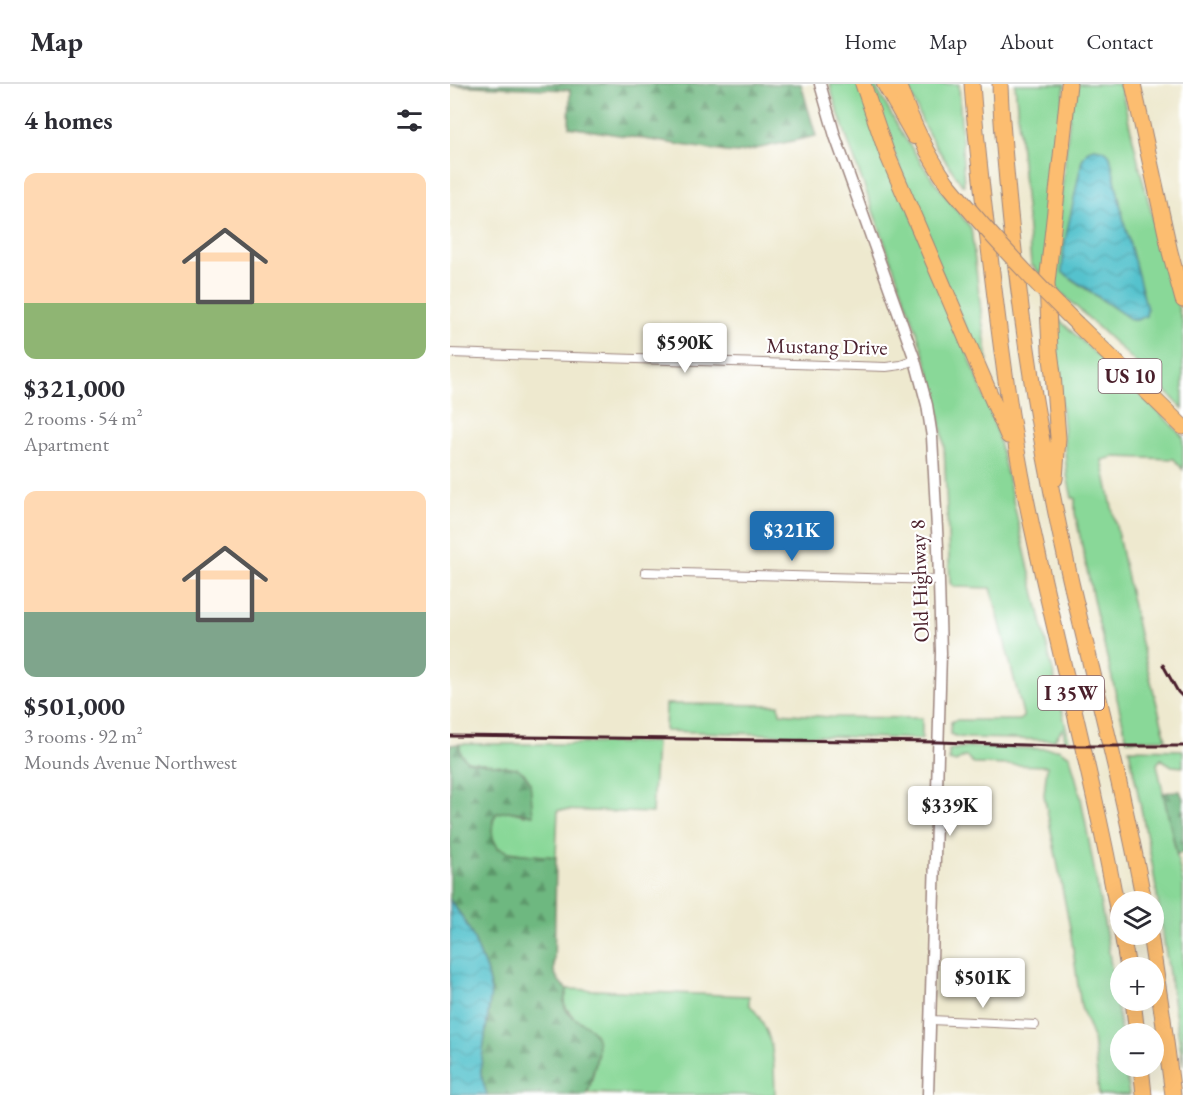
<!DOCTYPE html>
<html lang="en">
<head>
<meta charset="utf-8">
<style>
  body { margin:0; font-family:"EB Garamond",serif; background:#f2f2f3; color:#2b2b33; height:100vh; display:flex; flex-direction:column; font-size:22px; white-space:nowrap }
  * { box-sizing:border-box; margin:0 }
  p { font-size:20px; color:#7c7c81 }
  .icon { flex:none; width:33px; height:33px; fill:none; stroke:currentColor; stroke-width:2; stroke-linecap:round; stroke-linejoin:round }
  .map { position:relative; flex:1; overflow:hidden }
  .details { display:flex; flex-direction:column; background:#fff; width:450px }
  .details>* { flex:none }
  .buttons { position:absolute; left:660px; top:807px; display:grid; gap:12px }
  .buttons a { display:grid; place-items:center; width:54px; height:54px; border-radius:50%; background:#fff; box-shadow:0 6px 24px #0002; font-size:30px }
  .price { position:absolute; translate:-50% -51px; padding:0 14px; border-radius:6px; background:#fff; color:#222; font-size:20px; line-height:39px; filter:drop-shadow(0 2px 3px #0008) }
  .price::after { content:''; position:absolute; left:50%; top:36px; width:18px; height:14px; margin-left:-9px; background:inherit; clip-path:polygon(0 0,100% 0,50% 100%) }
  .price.active { background:#1f6fb2; color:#fff }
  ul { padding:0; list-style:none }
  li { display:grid; align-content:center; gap:12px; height:318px; padding:0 24px }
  li span { display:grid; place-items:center; height:186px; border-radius:12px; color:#555 }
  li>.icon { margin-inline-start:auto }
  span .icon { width:108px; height:108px; fill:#fffc; stroke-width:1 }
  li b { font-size:26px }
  h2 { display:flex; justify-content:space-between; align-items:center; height:72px; padding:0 24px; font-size:26px }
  header { display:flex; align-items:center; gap:36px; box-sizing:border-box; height:84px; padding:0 30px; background:#fff; border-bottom:2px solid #e1e1e2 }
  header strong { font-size:28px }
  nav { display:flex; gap:33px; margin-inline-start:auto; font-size:21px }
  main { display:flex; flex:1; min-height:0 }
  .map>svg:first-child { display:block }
  .green { fill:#89d898; stroke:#6a7c62; stroke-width:1.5; fill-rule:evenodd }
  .forest { fill:url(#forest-firs); stroke:#5c6c56; stroke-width:1.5 }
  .water { fill:url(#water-waves); stroke:#50707c; stroke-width:1.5 }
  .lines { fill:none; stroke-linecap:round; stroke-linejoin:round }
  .minor-casing { stroke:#9c847d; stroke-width:10 }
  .tertiary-casing { stroke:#9c847d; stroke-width:13 }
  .trunk-casing { stroke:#9c847d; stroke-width:16 }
  .motorway-casing { stroke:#9c847d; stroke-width:17 }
  .minor { stroke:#fff; stroke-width:8 }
  .tertiary { stroke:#fff; stroke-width:10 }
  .trunk { stroke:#fcbd6f; stroke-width:14 }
  .motorway { stroke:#fcbd6f; stroke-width:15 }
  .rail { stroke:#4a1f2b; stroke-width:3 }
  .motorway-bridge-casing { stroke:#9c847d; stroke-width:17; stroke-linecap:butt }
  .motorway-bridge { stroke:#fcbd6f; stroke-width:15 }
  .labels { text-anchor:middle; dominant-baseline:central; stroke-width:4.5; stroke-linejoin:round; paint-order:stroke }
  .shield { fill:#fff; stroke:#80626b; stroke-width:1.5 }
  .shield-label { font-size:20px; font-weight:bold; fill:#4a1f2b }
  .street-label { font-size:21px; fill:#4a1f2b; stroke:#fff }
</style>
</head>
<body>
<header>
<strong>Map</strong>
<nav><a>Home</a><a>Map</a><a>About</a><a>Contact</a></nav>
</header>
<main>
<section class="details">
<h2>4 homes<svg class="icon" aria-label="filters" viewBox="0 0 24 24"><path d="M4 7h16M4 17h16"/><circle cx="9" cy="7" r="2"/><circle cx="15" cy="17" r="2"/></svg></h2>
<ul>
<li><span style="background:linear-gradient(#ffd9b3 70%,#8fb573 0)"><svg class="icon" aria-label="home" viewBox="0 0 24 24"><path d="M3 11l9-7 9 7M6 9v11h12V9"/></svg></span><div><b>$321,000</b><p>2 rooms · 54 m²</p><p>Apartment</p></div></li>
<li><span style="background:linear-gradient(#ffd9b3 65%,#7fa58c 0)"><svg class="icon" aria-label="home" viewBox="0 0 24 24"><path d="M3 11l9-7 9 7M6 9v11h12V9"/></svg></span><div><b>$501,000</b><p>3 rooms · 92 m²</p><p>Mounds Avenue Northwest</p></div></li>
</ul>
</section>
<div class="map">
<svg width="733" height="1011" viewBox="0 0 733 1011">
  <defs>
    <pattern id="forest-firs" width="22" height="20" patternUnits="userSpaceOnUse" patternTransform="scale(1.5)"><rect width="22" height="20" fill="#6eb880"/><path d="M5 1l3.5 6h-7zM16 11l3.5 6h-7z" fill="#5c9569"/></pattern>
    <pattern id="water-waves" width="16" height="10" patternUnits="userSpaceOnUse" patternTransform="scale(1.5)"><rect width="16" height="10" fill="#55c2cd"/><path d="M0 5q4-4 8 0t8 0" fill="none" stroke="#4ca6b0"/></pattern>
  </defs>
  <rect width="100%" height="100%" fill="#fff"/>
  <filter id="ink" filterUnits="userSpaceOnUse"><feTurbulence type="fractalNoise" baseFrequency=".0167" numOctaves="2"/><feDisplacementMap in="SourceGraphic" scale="12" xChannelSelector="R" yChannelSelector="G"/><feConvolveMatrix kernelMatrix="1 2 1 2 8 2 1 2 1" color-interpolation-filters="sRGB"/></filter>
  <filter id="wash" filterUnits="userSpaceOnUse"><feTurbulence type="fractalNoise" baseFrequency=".008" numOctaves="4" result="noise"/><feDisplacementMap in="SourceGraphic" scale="24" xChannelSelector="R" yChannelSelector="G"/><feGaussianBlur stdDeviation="1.35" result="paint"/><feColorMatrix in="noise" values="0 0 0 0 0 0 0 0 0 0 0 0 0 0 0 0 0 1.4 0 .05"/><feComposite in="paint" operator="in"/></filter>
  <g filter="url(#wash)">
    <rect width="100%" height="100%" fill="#eee9cf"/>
    <!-- green -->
    <path class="green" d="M 380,0 L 409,0 L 528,295 L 547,348 L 619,656 L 615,656 L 613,644 L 604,656 L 519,654 L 508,653 L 500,650 L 501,638 L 505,636 L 569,636 L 573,633 L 573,630 L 541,504 L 505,503 L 503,502 L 500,499 L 494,361 L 486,310 L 467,248 L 400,63 L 383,13 Z
      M 418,0 L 424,0 L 453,51 L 481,93 L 521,144 L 532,235 L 538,276 L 530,277 L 483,171 Z
      M 457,0 L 509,0 L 514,101 L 512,101 L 485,61 L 474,42 Z
      M 565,0 L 615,0 L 594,194 L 581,180 Z
      M 623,0 L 670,0 L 692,93 L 711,165 L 733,240 L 733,325 L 716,307 L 602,200 ZM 644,64 L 653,66 L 660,72 L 674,138 L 682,236 L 621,195 Z
      M 604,231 L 716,335 L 733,353 L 733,386 L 724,375 L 664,373 L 652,376 L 690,555 L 716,655 L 677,656 L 645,524 L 625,429 L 625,414 L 622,414 L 617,391 Z
      M 216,620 L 329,621 L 330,629 L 379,633 L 472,634 L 472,655 L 215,647 Z
      M 206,658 L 202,729 L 108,726 L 106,773 C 93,772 60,771 49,764 C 45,761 42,753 42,747 C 42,740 43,735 47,729 L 58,727 L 75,731 L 66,684 L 17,677 L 11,670 L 9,660 L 117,660 Z
      M 516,663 L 608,665 L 620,672 L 631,714 L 657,855 L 671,949 L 670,982 L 675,983 L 679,1011 L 649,1011 L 643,954 L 631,923 L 620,844 L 594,711 L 597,682 L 527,680 L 524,680 L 517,673 L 514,673 L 506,678 L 499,676 L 499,666 Z
      M 679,665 L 733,666 L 733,683 L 722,682 L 711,675 L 707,680 L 733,800 L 733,981 L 702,779 Z
      M 117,905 L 299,912 L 299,920 C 325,948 324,975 325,1011 L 197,1011 L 137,1009 C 142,1001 145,979 148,969 L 130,937 L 124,934 L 117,925 L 114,919 Z"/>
    <!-- forest -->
    <path class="forest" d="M 0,0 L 351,0 L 366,52 L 287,69 L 276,68 L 119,43 L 120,6 L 0,1 Z
      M 9,660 L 11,670 L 17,677 L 67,684 L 74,689 L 80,698 L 83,731 L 58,727 L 47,729 L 43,736 L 42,747 L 43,754 L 48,764 L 61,769 L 106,773 L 104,887 C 107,895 110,900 117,905 C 117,909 114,915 114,919 C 115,936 141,938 146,952 C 150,962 147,974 144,984 C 141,993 141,1003 136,1011 L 37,1011 L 31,991 L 31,982 L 41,908 L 36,886 L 23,853 L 13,834 L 0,816 L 0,661 Z
      M 730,707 L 733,715 L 733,768 L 727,771 L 713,709 Z"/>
    <!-- water -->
    <path class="water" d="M 644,64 C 651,65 657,66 660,72 L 674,138 L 697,225 L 696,232 L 687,236 L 682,236 L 612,188 L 614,162 L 632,76 L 638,66 Z
      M 0,816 L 13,834 L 23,853 L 36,886 L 41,908 L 31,982 L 31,991 L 37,1011 L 0,1011 Z"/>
  </g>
  <g filter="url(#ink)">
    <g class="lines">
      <!-- minor casing -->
      <g class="minor-casing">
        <path id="minor" d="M 0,269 L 436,283 L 451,281 L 465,276
          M 195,488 L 489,496
          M 481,936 L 585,941"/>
      </g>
      <!-- tertiary casing -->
      <g class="tertiary-casing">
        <path id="tertiary" d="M 370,0 L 385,52 L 465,276 L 477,321 L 482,353 L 488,463 L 491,569 L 478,1011"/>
      </g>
      <!-- trunk casing -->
      <g class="trunk-casing">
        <path id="trunk" d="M 434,0 L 464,53"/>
      </g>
      <!-- motorway casing -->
      <g class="motorway-casing">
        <path id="motorway" d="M 413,0 L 437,70 L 558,352
          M 448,0 C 461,37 475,67 497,99
          M 522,0 C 526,57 533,115 540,172 C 550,255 560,337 577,419 C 606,560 645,699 670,841
          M 550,0 C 551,36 555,73 558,109 C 570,238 591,367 620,494 C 645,602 674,709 694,818
          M 683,0 L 720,168 L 733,216
          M 627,240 L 733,343
          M 605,395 L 608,354 L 603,290 L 600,267 L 597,199 L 619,0
          M 672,850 L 678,884
          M 700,850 L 713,935 L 723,1011
          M 683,916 L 687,950
          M 691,982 L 694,1011"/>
      </g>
      <!-- minor -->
      <use href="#minor" class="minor"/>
      <!-- tertiary -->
      <use href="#tertiary" class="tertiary"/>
      <!-- trunk -->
      <use href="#trunk" class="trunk"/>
      <!-- motorway -->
      <use href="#motorway" class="motorway"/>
      <!-- rail -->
      <path class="rail" d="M 713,581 L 728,608 L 733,613
        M 0,652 L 489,658 L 605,662 L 733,662"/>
      <!-- motorway-bridge casing -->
      <g class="motorway-bridge-casing">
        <path id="motorway-bridge" d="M 497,99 C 538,149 581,195 627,240"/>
      </g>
      <!-- motorway-bridge -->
      <use href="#motorway-bridge" class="motorway-bridge"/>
    </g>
  </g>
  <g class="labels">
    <!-- shield labels -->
    <g class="shield">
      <rect x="648.5" y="275" width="63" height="34" rx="4.5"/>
      <rect x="588" y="592" width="66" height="34" rx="4.5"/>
    </g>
    <g class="shield-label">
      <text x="680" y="292">US 10</text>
      <text x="621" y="609">I 35W</text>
    </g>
    <!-- street labels -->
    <g class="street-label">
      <text transform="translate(377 262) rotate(1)">Mustang Drive</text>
      <text transform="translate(469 497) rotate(-92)">Old Highway 8</text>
    </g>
  </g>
</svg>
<div class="buttons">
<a><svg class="icon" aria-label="layers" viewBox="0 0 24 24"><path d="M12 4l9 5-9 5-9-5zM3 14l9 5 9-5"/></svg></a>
<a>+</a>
<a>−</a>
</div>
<b class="price" style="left:235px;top:290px">$590K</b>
<b class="price active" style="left:342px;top:478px">$321K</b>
<b class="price" style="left:500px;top:753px">$339K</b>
<b class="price" style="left:533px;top:925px">$501K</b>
</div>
</main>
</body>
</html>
